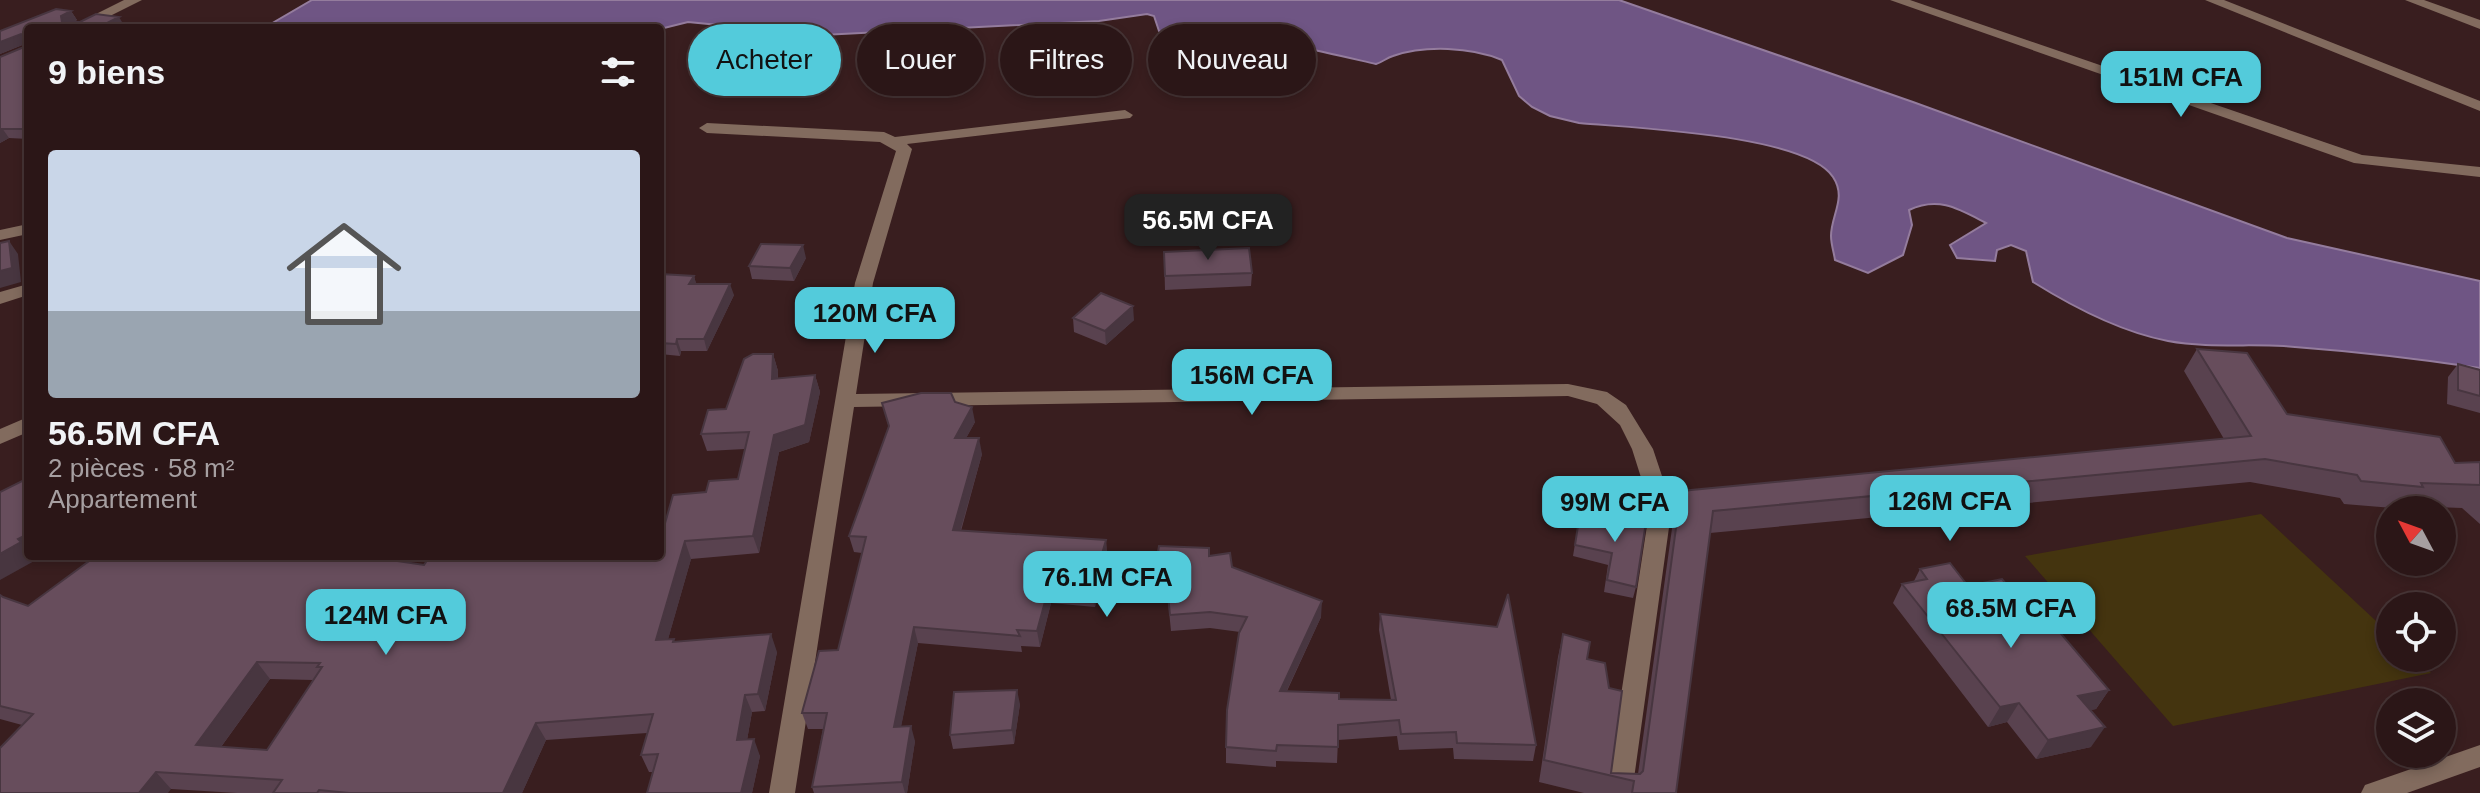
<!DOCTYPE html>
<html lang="fr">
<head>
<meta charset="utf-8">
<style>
  body { margin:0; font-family:Arial,sans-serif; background:#331f20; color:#f1f3f6; height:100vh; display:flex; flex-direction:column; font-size:30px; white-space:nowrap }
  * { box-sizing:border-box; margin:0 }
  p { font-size:26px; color:#a69fa1 }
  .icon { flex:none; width:44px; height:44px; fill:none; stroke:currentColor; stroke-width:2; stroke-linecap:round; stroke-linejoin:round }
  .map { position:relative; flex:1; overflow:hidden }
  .side { position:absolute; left:24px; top:24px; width:640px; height:536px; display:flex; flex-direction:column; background:#2b1617; border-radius:8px; box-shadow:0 4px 12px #0003,0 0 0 2px #473536 }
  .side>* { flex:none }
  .guide { position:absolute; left:688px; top:24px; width:760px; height:72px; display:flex; gap:16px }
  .needle { width:52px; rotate:311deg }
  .controls { position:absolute; left:2376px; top:496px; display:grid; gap:16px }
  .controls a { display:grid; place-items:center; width:80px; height:80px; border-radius:50%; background:#2b1617; box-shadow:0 4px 12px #0003,0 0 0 2px #473536; font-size:40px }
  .price { position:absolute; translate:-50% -68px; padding:0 18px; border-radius:16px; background:#53cbdb; color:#111; font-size:26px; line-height:52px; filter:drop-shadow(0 2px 4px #0008) }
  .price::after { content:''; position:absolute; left:50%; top:48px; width:24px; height:18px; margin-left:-12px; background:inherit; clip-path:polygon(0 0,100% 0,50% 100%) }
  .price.on { background:#222; color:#fff }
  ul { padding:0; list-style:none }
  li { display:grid; align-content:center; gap:16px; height:424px; padding:0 24px }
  li span { display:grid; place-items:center; height:248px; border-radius:8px; color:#555 }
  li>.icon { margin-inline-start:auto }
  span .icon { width:144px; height:144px; fill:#fffc; stroke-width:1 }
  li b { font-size:34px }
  h2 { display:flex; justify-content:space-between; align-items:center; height:96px; padding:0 24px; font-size:34px }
  .pill { padding:0 28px; border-radius:36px; background:#2b1617; box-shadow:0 4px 12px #0003,0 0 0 2px #473536; font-size:28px; line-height:72px }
  .pill.on { background:#53cbdb; color:#111 }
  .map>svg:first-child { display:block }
  .green { fill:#44340f }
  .water { fill:#6f5584; stroke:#947c9d; stroke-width:2 }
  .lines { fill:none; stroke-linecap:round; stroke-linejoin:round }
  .minor { fill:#826b5e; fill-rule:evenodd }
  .wall { fill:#59424f; fill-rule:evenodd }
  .shaded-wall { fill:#483640 }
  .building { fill:#674d5c; stroke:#483640; stroke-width:2; fill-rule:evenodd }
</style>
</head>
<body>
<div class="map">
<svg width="2480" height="793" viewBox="0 0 2480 793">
  <rect width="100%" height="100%" fill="#391e1f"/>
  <!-- green -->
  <path class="green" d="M 2261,514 L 2390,634 L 2390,658 L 2416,658 L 2431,673 L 2173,726 L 2025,556 Z"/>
  <!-- water -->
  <path class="water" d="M 312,0 L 1619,0 L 1913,102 L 2287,238 L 2480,281 L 2480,368 C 2415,358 2350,351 2284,346 C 2246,344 2206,348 2168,341 C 2121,332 2073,307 2033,282 L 2026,251 L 2011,245 L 1997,250 L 1995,261 L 1957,258 L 1950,245 L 1986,223 C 1959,209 1939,196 1909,210 L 1912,225 L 1903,255 L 1868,273 L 1835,260 C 1834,253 1831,244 1831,236 C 1831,215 1847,198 1833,177 C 1805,134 1630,128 1579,123 L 1550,116 L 1532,107 L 1519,96 L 1502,60 C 1471,47 1425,45 1393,56 C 1386,58 1383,62 1376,64 C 1328,53 1279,41 1231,36 C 1207,34 1179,47 1159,31 L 1154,16 L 1147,14 L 1099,21 L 822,35 L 688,22 L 660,29 L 264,28 Z"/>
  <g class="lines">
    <!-- minor -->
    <path class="minor" d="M 124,0 L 142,0 L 86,28 L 68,28 Z
      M 1890,0 L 1910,0 L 2362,155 L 2480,167 L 2480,177 L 2354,163 Z
      M 2205,0 L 2224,0 L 2480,101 L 2480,111 Z
      M 2405,0 L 2424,0 L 2480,20 L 2480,29 Z
      M 1125,110 L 1133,115 L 1130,118 L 907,144 L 912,149 L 873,283 L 856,394 L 1568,384 L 1607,392 L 1626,405 L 1653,449 L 1672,506 L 1632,793 L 1606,793 L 1650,506 L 1632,449 L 1620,425 L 1597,404 L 1568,396 L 854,407 L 795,793 L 769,793 L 855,283 L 896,151 L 880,142 L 707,133 L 699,128 L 707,123 L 884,132 L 895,137 Z
      M 28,224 L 28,234 L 0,240 L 0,230 Z
      M 28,284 L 28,295 L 0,304 L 0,292 Z
      M 28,417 L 28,432 L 0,444 L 0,429 Z
      M 2480,745 L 2480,767 L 2407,793 L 2361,793 L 2365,785 Z"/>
  </g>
  <!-- wall -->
  <path class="wall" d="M 71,11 L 77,20 L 74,22 L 140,28 L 28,28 L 28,139 L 9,138 L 0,143 L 0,57 L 24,47 L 25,44 L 0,54 L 0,31 Z
    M 1164,252 L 1252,273 L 1251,286 L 1165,290 Z
    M 806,258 L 794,281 L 752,279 L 749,266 Z
    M 660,274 L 694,276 L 696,284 L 734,295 L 707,351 L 681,351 L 680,356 L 660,354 Z
    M 1073,318 L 1134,320 L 1106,345 L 1074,332 Z
    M 2197,349 L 2287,414 L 2455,463 L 2480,462 L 2480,524 L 2462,508 L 2407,506 L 2405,509 L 2344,504 L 2340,498 L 2250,482 L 1710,533 L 1676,793 L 1584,793 L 1539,782 L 1558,657 L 1563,634 L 1587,659 L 1611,773 L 1638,774 L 1674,514 L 1681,491 L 2224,439 L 2184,371 Z
    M 773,354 L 778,371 L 778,379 L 815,375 L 820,392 L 809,442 L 779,452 L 759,553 L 691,559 L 668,639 L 675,642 L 777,652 L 765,711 L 752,712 L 747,740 L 760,756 L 752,793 L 647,793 L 653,772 L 649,772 L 641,755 L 647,733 L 546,740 L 522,793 L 237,793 L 171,789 L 22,725 L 0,719 L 0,595 L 3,597 L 28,606 L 424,565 L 430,556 L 617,556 L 617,560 L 656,557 L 706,492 L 738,479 L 745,449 L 707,451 L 701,434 L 726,409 ZM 270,679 L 313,680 L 267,750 L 221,747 Z
    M 2458,364 L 2480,370 L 2480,413 L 2447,404 L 2448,377 Z
    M 955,402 L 975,422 L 966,438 L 982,454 L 961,531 L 1106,540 L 1107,556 L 1106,560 L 1209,556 L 1232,567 L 1321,617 L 1287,691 L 1339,699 L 1391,700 L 1379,630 L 1380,614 L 1536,745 L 1533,761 L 1454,759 L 1453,748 L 1399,750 L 1397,736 L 1338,740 L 1337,763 L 1276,761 L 1276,767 L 1226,763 L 1226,747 L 1240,632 L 1210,628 L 1171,631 L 1167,591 L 1096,603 L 1095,607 L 1051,603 L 1040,647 L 1021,646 L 1022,652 L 918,643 L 901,726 L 915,741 L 907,793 L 814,793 L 812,787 L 823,729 L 808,729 L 802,713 L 838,650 L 862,553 L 854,552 L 849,536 L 889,428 L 882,403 Z
    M 1580,513 L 1636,587 L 1633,598 L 1604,592 L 1608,565 L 1573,556 Z
    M 1920,569 L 2023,604 L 2109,690 L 2096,709 L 2090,710 L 2091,747 L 2036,759 L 2007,722 L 1988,727 L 1893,603 L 1902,584 L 1914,581 Z
    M 1020,704 L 1014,744 L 953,749 L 950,735 Z"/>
  <!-- shaded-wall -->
  <path class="shaded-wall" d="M 71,11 L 77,20 L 67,25 L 62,22 L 61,16 Z
    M 119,17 L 125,27 L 105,24 Z
    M 21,34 L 27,43 L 0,54 L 0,42 Z
    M 2,128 L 9,138 L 0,143 L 0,129 Z
    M 9,241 L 18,254 L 21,282 L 0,288 L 0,271 Z
    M 803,245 L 806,258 L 794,281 L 790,268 Z
    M 694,276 L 697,287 L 689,284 Z
    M 730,284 L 734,295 L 707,351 L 704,339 Z
    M 1133,306 L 1134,320 L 1106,345 L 1105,331 Z
    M 677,339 L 681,351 L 680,356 L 676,344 Z
    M 773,354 L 778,371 L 777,396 L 772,379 Z
    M 815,375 L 820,392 L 809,442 L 779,452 L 759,553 L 753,536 L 774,435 Z
    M 972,407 L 975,422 L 958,453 L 955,438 Z
    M 979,438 L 982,454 L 956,546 L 953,530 Z
    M 28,534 L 28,556 L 34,556 L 36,560 L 0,580 L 0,554 L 18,539 Z
    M 1106,540 L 1107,556 L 1102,577 L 1100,561 Z
    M 685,541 L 691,559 L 663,657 L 656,640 Z
    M 606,556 L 617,556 L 613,578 L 605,560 Z
    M 1166,575 L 1167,591 L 1096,603 L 1095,607 L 1093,591 L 1094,587 Z
    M 1049,587 L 1051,603 L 1040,647 L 1037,631 Z
    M 1322,601 L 1321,617 L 1279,707 L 1280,691 Z
    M 914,627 L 918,643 L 898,742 L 894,727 Z
    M 771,634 L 777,652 L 765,711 L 758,694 Z
    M 257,662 L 270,679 L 210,762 L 196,745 Z
    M 1017,690 L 1020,704 L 1014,744 L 1012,730 Z
    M 2109,690 L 2096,709 L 2065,716 L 2078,696 Z
    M 745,695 L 752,712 L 744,757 L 737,740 Z
    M 2019,703 L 2007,722 L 1988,727 L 2000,707 Z
    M 536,723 L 546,740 L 522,793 L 503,793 Z
    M 911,726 L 915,741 L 907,793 L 905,793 L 902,782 Z
    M 2105,727 L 2091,747 L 2036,759 L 2048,740 Z
    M 754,739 L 760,756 L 752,793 L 741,793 Z
    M 156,772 L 171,789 L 168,793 L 139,793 Z"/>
  <!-- building -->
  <path class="building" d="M 56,9 L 71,11 L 61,16 L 62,22 L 80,22 L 96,14 L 119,17 L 105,24 L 140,27 L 28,28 L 28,126 L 25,129 L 0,129 L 0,57 L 24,47 L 25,36 L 21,34 L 0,42 L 0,31 Z
    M 9,241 L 12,268 L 0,271 L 0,243 Z
    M 761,244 L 803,245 L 790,268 L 749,266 Z
    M 1249,248 L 1252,273 L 1165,276 L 1164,252 Z
    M 660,274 L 694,276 L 689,284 L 730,284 L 704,339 L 677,339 L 676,344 L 660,343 Z
    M 1101,293 L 1133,306 L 1105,331 L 1073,318 Z
    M 2197,349 L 2247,353 L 2287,414 L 2440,437 L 2455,463 L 2480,462 L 2480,485 L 2421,483 L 2423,487 L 2361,481 L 2357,475 L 2265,459 L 1713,511 L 1676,793 L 1632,793 L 1634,781 L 1544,760 L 1563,634 L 1590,642 L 1587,659 L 1605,663 L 1609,688 L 1622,691 L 1611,773 L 1640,774 L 1643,771 L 1681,491 L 2251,436 Z
    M 753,354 L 773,354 L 772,379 L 815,375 L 805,425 L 774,435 L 753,536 L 685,541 L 656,640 L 674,639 L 673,642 L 771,634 L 758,694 L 745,695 L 737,740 L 754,739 L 741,793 L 647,793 L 658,754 L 641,755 L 653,714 L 536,723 L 503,793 L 349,793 L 319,790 L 317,793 L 273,793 L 282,780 L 156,772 L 139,793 L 0,793 L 0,748 L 33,714 L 0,706 L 0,595 L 3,597 L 28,606 L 96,556 L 363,556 L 424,565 L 430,556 L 606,556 L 605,560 L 660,556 L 660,541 L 673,495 L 706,492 L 709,481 L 738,479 L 749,432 L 701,434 L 708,410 L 726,409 L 744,359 ZM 257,662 L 320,663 L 317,667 L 322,667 L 267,750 L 196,745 Z
    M 2458,364 L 2480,370 L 2480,396 L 2458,390 Z
    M 921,393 L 951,393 L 955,402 L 972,407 L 955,438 L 979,438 L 953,530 L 1106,540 L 1100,561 L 1158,552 L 1159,546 L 1209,548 L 1209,556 L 1230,553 L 1232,567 L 1322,601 L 1280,691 L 1339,693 L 1339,699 L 1396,700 L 1380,614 L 1497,627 L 1508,594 L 1536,745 L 1457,743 L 1456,732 L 1401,734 L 1399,720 L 1338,725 L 1338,747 L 1277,745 L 1276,751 L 1226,747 L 1227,710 L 1239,633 L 1247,617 L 1210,612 L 1170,615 L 1166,575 L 1094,587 L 1093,591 L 1049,587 L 1037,631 L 1017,630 L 1020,636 L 914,627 L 894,727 L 911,726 L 902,782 L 812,787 L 827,713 L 802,713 L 803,709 L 819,651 L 838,650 L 866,537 L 849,536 L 889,426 L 882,403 Z
    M 28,478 L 28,534 L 18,539 L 21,542 L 0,554 L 0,492 Z
    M 1580,513 L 1617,522 L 1618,515 L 1646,522 L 1636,587 L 1607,580 L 1612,553 L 1575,545 Z
    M 1950,563 L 1968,586 L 2002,579 L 2023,604 L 2034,602 L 2109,690 L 2078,696 L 2105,727 L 2048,740 L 2019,703 L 2000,707 L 1902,584 L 1927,579 L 1920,569 Z
    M 1017,690 L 1012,730 L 950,735 L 954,692 Z"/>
</svg>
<div class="controls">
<a><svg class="needle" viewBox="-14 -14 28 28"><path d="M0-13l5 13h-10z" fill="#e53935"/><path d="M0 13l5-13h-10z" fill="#a69fa1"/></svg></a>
<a><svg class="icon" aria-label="locate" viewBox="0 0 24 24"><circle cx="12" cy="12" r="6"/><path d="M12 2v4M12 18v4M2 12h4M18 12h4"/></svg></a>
<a><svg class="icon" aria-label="layers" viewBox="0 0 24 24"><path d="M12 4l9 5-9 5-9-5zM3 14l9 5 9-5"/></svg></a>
</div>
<b class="price" style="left:2181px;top:119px">151M CFA</b>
<b class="price on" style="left:1208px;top:262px">56.5M CFA</b>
<b class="price" style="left:875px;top:355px">120M CFA</b>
<b class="price" style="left:1252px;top:417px">156M CFA</b>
<b class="price" style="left:1950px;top:543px">126M CFA</b>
<b class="price" style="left:1615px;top:544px">99M CFA</b>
<b class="price" style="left:1107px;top:619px">76.1M CFA</b>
<b class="price" style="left:2011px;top:650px">68.5M CFA</b>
<b class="price" style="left:386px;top:657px">124M CFA</b>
<div class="guide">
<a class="pill on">Acheter</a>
<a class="pill">Louer</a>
<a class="pill">Filtres</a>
<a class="pill">Nouveau</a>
</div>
<section class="side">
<h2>9 biens<svg class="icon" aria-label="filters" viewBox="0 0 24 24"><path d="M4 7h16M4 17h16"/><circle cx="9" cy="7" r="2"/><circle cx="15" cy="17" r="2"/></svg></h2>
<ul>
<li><span style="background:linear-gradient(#c9d6e8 65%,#9aa5b1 0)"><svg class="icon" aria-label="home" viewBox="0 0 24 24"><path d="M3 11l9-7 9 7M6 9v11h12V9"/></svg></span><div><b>56.5M CFA</b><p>2 pièces · 58 m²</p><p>Appartement</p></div></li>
</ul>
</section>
</div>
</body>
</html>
